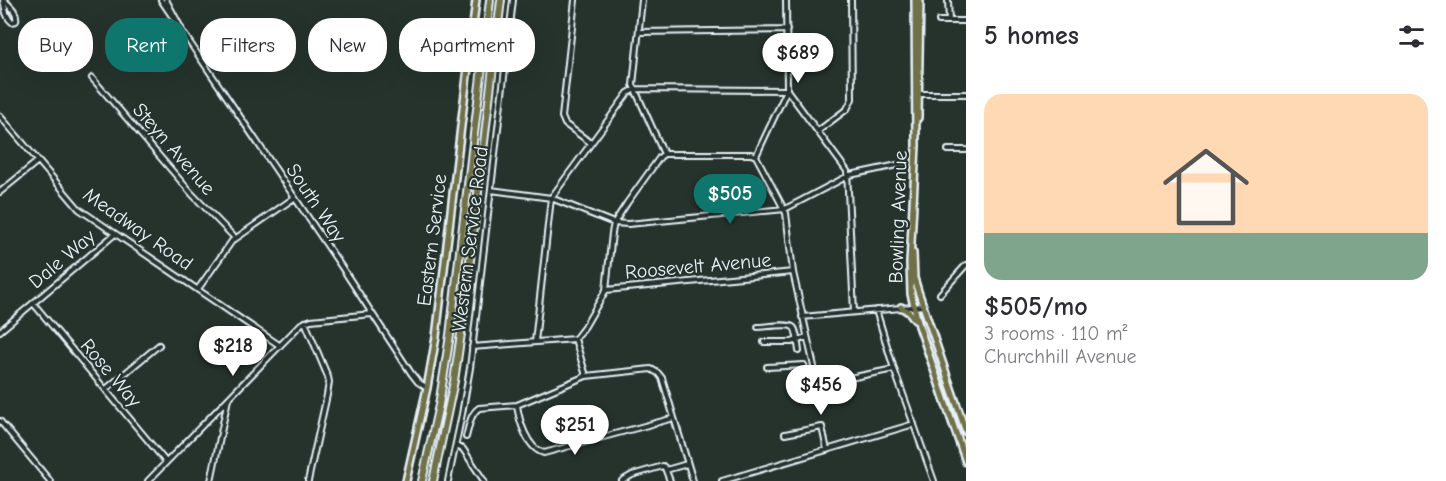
<!DOCTYPE html>
<html lang="en">
<head>
<meta charset="utf-8">
<style>
  body { margin:0; font-family:"Comic Neue",sans-serif; background:#f2f2f3; color:#2b2b33; height:100vh; display:flex; flex-direction:column; font-size:22px; white-space:nowrap }
  * { box-sizing:border-box; margin:0 }
  p { font-size:20px; color:#7c7c81 }
  .icon { flex:none; width:33px; height:33px; fill:none; stroke:currentColor; stroke-width:2; stroke-linecap:round; stroke-linejoin:round }
  .map { position:relative; flex:1; overflow:hidden }
  .side { display:flex; flex-direction:column; background:#fff; width:480px }
  .side>* { flex:none }
  .hud { position:absolute; left:18px; top:18px; width:570px; height:54px; display:flex; gap:12px }
  .price { position:absolute; translate:-50% -51px; padding:0 14px; border-radius:21px; background:#fff; color:#222; font-size:20px; line-height:39px; filter:drop-shadow(0 2px 3px #0008) }
  .price::after { content:''; position:absolute; left:50%; top:36px; width:18px; height:14px; margin-left:-9px; background:inherit; clip-path:polygon(0 0,100% 0,50% 100%) }
  .price.current { background:#0f766e; color:#fff }
  ul { padding:0; list-style:none }
  li { display:grid; align-content:center; gap:12px; height:318px; padding:0 18px }
  li+li { border-top:2px solid #e1e1e2 }
  li span { display:grid; place-items:center; height:186px; border-radius:18px; color:#555 }
  li>.icon { margin-inline-start:auto }
  span .icon { width:108px; height:108px; fill:#fffc; stroke-width:1 }
  li b { font-size:26px }
  h2 { display:flex; justify-content:space-between; align-items:center; height:72px; padding:0 18px; font-size:26px }
  .chip { padding:0 21px; border-radius:24px; background:#fff; box-shadow:0 6px 24px #0002; font-size:21px; line-height:54px }
  .chip.current { background:#0f766e; color:#fff }
  main { display:flex; flex:1; min-height:0 }
  .map>svg:first-child { display:block }
  .lines { fill:none; stroke-linecap:round; stroke-linejoin:round }
  .minor-casing { stroke:#e8f1f8; stroke-width:8 }
  .major-casing { stroke:#e8f1f8; stroke-width:10 }
  .highway-casing { stroke:#e8f1f8; stroke-width:10 }
  .minor { stroke:#26332d; stroke-width:4 }
  .major { stroke:#6f714a; stroke-width:5 }
  .highway { stroke:#6f714a; stroke-width:6 }
  .labels { text-anchor:middle; dominant-baseline:central; stroke-width:4.5; stroke-linejoin:round; paint-order:stroke }
  .street-label { font-size:20px; fill:#e8f1f8; stroke:#26332d }
</style>
</head>
<body>
<main>
<div class="map">
<svg width="966" height="481" viewBox="0 0 966 481">
  <rect width="100%" height="100%" fill="#26332d"/>
  <filter id="ink" filterUnits="userSpaceOnUse"><feTurbulence type="fractalNoise" baseFrequency=".0167" numOctaves="2"/><feDisplacementMap in="SourceGraphic" scale="12" xChannelSelector="R" yChannelSelector="G"/><feConvolveMatrix kernelMatrix="1 2 1 2 8 2 1 2 1" color-interpolation-filters="sRGB"/></filter>
  <g filter="url(#ink)">
    <g class="lines">
      <!-- minor casing -->
      <g class="minor-casing">
        <path id="minor" d="M 3,0 L 6,13 L 9,19 L 12,22 L 16,21 C 18,12 10,6 4,0
          M 161,0 L 343,269 L 411,373 L 418,382 L 427,388
          M 166,0 L 181,28
          M 575,0 L 562,117 L 565,124 L 591,143
          M 642,0 L 633,85 L 664,154
          M 948,1 L 949,21
          M 939,21 L 966,21
          M 639,32 L 787,30
          M 92,78 L 192,194 L 235,238
          M 919,94 L 966,94
          M 0,116 L 79,209 L 279,345
          M 818,131 L 847,109 L 852,99 L 851,0
          M 948,150 L 966,150
          M 756,156 L 787,90 L 786,0
          M 491,190 L 551,198 L 614,223 L 628,224 L 785,209 L 850,175 L 907,163
          M 0,192 L 38,161
          M 198,289 L 232,241 L 294,198
          M 606,290 L 793,272
          M 940,294 L 966,265
          M 33,303 L 166,462
          M 876,310 L 894,369 L 934,481
          M 802,317 L 923,306
          M 305,322 L 328,377 L 329,382 L 327,395 L 308,481
          M 758,327 C 764,327 789,323 793,327 C 797,329 798,346 799,351
          M 0,331 L 115,234
          M 575,339 L 585,326 L 606,290 L 612,233 L 614,223 L 627,203 L 660,157 L 664,154 L 751,154 L 756,156 L 786,213 L 793,272 L 817,380 L 820,383 L 825,383 L 894,369
          M 575,339 L 586,376
          M 535,342 L 551,198 L 628,93 L 635,89 L 787,90 L 847,171 L 854,312
          M 764,342 L 792,342 L 807,337
          M 472,347 L 575,339
          M 767,367 L 804,365 L 808,380
          M 106,389 L 159,345
          M 811,399 L 808,380 L 816,378
          M 517,405 C 519,420 527,449 544,453 L 674,418
          M 0,421 L 50,481
          M 785,434 L 822,427 L 827,450
          M 466,437 C 469,427 470,414 479,408 L 517,405 L 586,376 L 651,369 L 658,373 L 662,378 L 693,481
          M 456,446 L 463,449 L 484,481
          M 666,470 L 687,464
          M 148,481 L 301,324 L 311,320 L 372,314
          M 211,481 L 228,399
          M 448,481 L 462,414 L 470,368 L 513,0
          M 622,481 L 632,475 L 663,466 L 665,468 L 670,481
          M 722,481 L 914,424"/>
      </g>
      <!-- major casing -->
      <g class="major-casing">
        <path id="major" d="M 915,0 L 916,146 L 910,263 L 911,294 L 919,326 L 966,462
          M 918,118 L 920,0
          M 913,253 L 914,278 L 918,291 L 966,432
          M 901,307 L 910,313 L 915,320
          M 406,481 L 427,388 L 436,337 L 476,0"/>
      </g>
      <!-- highway casing -->
      <g class="highway-casing">
        <path id="highway" d="M 422,481 L 439,405 L 450,335 L 490,0
          M 433,481 L 454,381 L 462,327 L 501,0"/>
      </g>
      <!-- minor -->
      <use href="#minor" class="minor"/>
      <!-- major -->
      <use href="#major" class="major"/>
      <!-- highway -->
      <use href="#highway" class="highway"/>
    </g>
  </g>
  <g class="labels">
    <!-- street labels -->
    <g class="street-label">
      <text transform="translate(174 149) rotate(49)">Steyn Avenue</text>
      <text transform="translate(316 203) rotate(56)">South Way</text>
      <text transform="translate(898 217) rotate(-88)">Bowling Avenue</text>
      <text transform="translate(138 229) rotate(35)">Meadway Road</text>
      <text transform="translate(470 239) rotate(-83)">Western Service Road</text>
      <text transform="translate(432 240) rotate(-83)">Eastern Service</text>
      <text transform="translate(62 259) rotate(-40)">Dale Way</text>
      <text transform="translate(698 266) rotate(-5)">Roosevelt Avenue</text>
      <text transform="translate(111 373) rotate(50)">Rose Way</text>
    </g>
  </g>
</svg>
<b class="price" style="left:798px;top:84px">$689</b>
<b class="price current" style="left:730px;top:225px">$505</b>
<b class="price" style="left:233px;top:377px">$218</b>
<b class="price" style="left:821px;top:416px">$456</b>
<b class="price" style="left:575px;top:456px">$251</b>
<div class="hud">
<a class="chip">Buy</a>
<a class="chip current">Rent</a>
<a class="chip">Filters</a>
<a class="chip">New</a>
<a class="chip">Apartment</a>
</div>
</div>
<section class="side">
<h2>5 homes<svg class="icon" aria-label="filters" viewBox="0 0 24 24"><path d="M4 7h16M4 17h16"/><circle cx="9" cy="7" r="2"/><circle cx="15" cy="17" r="2"/></svg></h2>
<ul>
<li><span style="background:linear-gradient(#ffd9b3 75%,#7fa58c 0)"><svg class="icon" aria-label="home" viewBox="0 0 24 24"><path d="M3 11l9-7 9 7M6 9v11h12V9"/></svg></span><div><b>$505/mo</b><p>3 rooms · 110 m²</p><p>Churchhill Avenue</p></div></li>
</ul>
</section>
</main>
</body>
</html>
